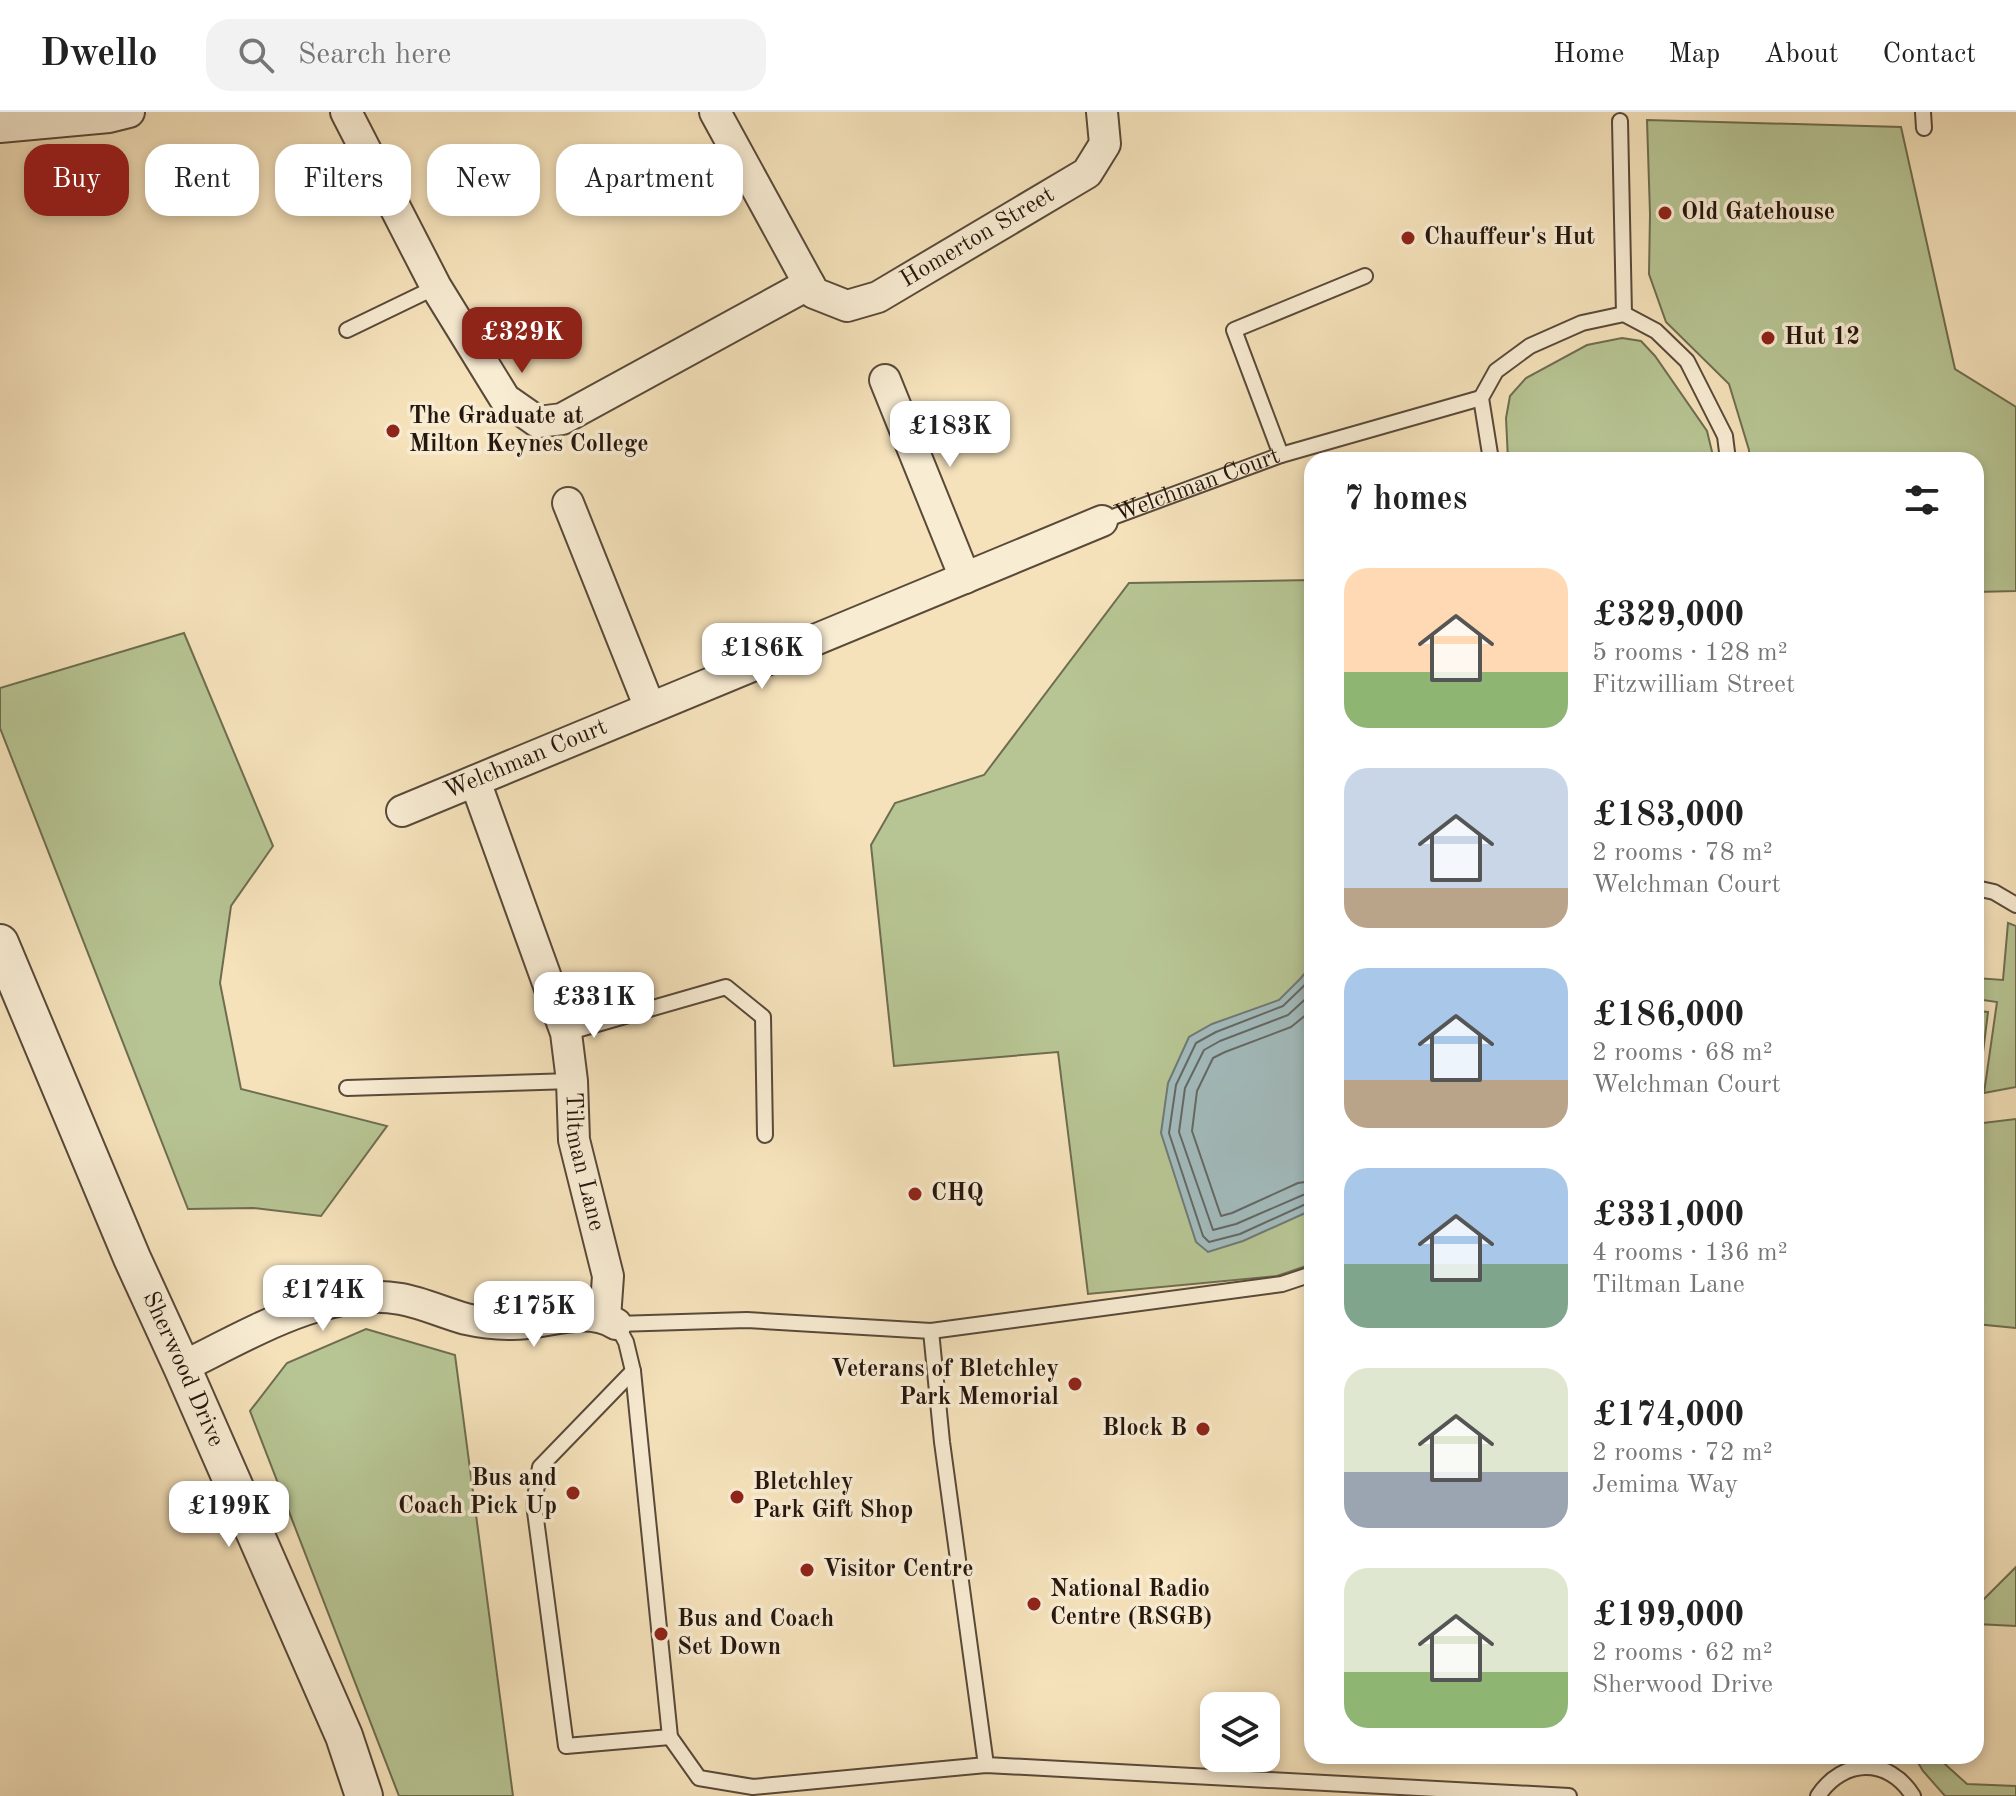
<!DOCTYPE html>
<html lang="en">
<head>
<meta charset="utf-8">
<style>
  body { margin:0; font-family:"Old Standard TT",serif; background:#f2f2f2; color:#222; height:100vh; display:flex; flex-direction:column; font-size:30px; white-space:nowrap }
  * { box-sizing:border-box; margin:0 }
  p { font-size:26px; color:#767676 }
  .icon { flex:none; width:44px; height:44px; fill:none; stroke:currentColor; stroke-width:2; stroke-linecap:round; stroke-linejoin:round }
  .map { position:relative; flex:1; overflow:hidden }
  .side { position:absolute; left:1304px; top:340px; width:680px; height:1312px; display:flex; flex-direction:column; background:#fff; border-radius:24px; box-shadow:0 4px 12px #0003 }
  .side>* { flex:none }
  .top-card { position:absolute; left:24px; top:32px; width:760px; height:72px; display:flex; gap:16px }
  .buttons { position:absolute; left:1200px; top:1580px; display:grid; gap:16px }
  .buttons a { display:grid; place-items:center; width:80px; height:80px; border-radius:16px; background:#fff; box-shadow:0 4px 12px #0003; font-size:40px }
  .price { position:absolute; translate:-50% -68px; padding:0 18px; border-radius:16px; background:#fff; color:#222; font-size:26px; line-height:52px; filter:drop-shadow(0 2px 4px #0008) }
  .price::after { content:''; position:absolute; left:50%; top:48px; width:24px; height:18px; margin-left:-12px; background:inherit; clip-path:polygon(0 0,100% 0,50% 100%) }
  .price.active { background:#8f2418; color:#fff }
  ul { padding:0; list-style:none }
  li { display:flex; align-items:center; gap:24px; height:200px; padding:0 40px }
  li span { display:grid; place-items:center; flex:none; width:224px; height:160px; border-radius:24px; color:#555 }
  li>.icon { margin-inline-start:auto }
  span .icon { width:96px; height:96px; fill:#fffc; stroke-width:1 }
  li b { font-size:34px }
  h2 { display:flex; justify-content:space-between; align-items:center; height:96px; padding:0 40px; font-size:34px }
  .chip { padding:0 28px; border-radius:24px; background:#fff; box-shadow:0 4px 12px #0003; font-size:28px; line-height:72px }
  .chip.active { background:#8f2418; color:#fff }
  header { display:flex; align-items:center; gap:48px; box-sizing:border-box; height:112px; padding:0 40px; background:#fff; border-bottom:2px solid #e0e0e0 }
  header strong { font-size:38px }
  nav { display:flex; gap:44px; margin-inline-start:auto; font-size:28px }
  .search { width:560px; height:72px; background:#f2f2f2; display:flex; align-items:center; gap:20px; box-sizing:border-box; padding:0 28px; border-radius:24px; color:#767676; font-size:30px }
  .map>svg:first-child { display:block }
  .green { fill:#b7c493; stroke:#6e6d50; stroke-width:2 }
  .water { fill:#a2bbbc; stroke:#707976; stroke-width:2 }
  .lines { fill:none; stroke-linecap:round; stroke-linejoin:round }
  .shore { stroke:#646865; stroke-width:2 }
  .service-casing { stroke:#594939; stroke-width:18 }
  .minor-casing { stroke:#594939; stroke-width:34 }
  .tertiary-casing { stroke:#594939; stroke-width:40 }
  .service { stroke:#f8ecd3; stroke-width:14 }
  .minor { stroke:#f8ecd3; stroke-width:30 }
  .tertiary { stroke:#f8ecd3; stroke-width:36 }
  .poi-dot { fill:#8f2418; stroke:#f8ecd3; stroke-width:3 }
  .labels { text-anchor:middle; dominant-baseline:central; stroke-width:7; stroke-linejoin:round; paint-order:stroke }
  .poi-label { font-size:24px; font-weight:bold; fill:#25160e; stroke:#f8ecd3; text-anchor:start }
  .street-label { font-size:24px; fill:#25160e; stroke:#f8ecd3 }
</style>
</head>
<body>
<header>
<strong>Dwello</strong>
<div class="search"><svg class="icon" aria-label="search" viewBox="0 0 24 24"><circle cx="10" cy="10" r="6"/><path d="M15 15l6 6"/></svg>Search here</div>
<nav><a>Home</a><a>Map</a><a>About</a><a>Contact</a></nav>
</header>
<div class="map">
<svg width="2016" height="1684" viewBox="0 0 2016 1684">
  <rect width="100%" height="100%" fill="#f5e2bb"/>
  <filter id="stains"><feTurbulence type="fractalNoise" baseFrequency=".0025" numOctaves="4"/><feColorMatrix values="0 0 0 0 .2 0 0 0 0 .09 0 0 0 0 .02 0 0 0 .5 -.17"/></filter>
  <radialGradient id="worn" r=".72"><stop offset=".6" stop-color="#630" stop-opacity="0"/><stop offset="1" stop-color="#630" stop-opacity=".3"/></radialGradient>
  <!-- green -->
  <path class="green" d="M 1647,8 L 1901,15 L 1955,257 L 2016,295 L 2016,479 L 1976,480 L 1976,348 L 1749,348 L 1749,338 L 1729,272 L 1666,210 L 1649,162 L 1650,102 Z
    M 1622,226 L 1641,229 L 1655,244 L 1707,319 L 1714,348 L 1508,348 L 1506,306 L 1510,284 L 1526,266 L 1587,233 Z
    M 1312,468 L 1312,1152 L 1277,1164 L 1088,1182 L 1058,940 L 894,954 L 871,733 L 895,691 L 984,663 L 1129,471 Z
    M 184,521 L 273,734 L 231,794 L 220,871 L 241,977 L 387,1014 L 321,1104 L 253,1096 L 188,1097 L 0,616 L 0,576 Z
    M 2008,811 L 2016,814 L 2016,975 L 1984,981 L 1997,890 L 1976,887 L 1976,866 L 2003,868 Z
    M 1976,899 L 1988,900 L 1978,981 L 1976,982 Z
    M 1976,1007 L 1983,1011 L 2016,1007 L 2016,1216 L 1976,1212 Z
    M 366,1217 L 455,1243 L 513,1684 L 399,1684 L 250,1299 L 287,1251 Z
    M 2016,1455 L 2016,1514 L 1976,1512 L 1976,1492 L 1979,1492 Z
    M 1914,1644 L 1936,1644 L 1967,1672 L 2016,1674 L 2016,1684 L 1945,1684 L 1923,1659 Z"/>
  <!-- water -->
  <path class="water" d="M 1312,853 L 1312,1098 L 1243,1129 L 1208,1140 L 1196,1130 L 1161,1021 L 1168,971 L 1189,925 L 1212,912 L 1279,888 L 1300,867 Z"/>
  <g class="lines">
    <!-- shore -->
    <path class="shore" d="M 1312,866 L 1283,894 L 1216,920 L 1196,931 L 1176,973 L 1169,1021 L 1203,1124 L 1209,1130 L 1240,1122 L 1306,1092 L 1312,1091
      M 1312,881 L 1288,903 L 1220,929 L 1204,938 L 1185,976 L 1179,1020 L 1213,1118 L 1236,1112 L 1303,1083 L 1312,1081
      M 1312,898 L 1291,915 L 1225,940 L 1213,946 L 1197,979 L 1192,1019 L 1221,1104 L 1232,1101 L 1298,1071 L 1312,1069"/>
    <!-- service casing -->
    <g class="service-casing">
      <g id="service">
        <path d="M 1923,0 L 1924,16"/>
        <path d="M 1620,9 L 1624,202"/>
        <path d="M 347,218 L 436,175"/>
        <path d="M 1281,343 L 1234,218 L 1365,164"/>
        <path d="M 1491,348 L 1481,286 L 1496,259 L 1530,234 L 1582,211 L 1624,202 L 1656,219 L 1687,249 L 1725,324 L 1728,348"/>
        <path id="s1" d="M 1102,409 L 1281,343 L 1481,286"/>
        <path d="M 1976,776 L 1994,780 L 2016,793"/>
        <path d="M 566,921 L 726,875 L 763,905 L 765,1023"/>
        <path d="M 347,976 L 572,969"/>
        <path d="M 1312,1162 L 1282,1172 L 931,1219 L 747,1208 L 616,1212 L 626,1230 L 633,1259 L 670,1625 L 699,1666 L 753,1675 L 986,1653 L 1569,1684"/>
        <path d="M 931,1219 L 942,1330 L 986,1653"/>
        <path d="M 633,1259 L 540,1355 L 534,1392 L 566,1634 L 670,1625"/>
        <path d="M 1818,1684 C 1843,1646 1889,1645 1913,1684"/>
      </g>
    </g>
    <!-- minor casing -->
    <g class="minor-casing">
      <g id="minor">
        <path d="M 346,0 L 436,175 L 505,287 L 538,310 L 562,307 L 809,172"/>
        <path id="s2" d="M 715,0 L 814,181 L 847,194 L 878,185 L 1087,61 L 1105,32 L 1102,0"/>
        <path d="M 0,15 L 109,5 L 129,0"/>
        <path d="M 885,268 L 965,466"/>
        <path d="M 568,391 L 650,596"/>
        <path id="s3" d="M 475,669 L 566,921 L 572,969 L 574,1028 L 608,1164 L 605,1206"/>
        <path id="s4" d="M 402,699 L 1102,409"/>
        <path d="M 182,1255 C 246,1224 328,1173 401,1187 C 423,1191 444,1201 466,1207 C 479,1210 495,1212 508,1212 C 544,1214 584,1192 616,1212"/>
      </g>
    </g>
    <!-- tertiary casing -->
    <g class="tertiary-casing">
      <g id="tertiary">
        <path id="s5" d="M 0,831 L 132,1146 L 182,1255 L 344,1624 L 364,1684"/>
      </g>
    </g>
    <!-- service -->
    <use href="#service" class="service"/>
    <!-- minor -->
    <use href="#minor" class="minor"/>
    <!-- tertiary -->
    <use href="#tertiary" class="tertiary"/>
  </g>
  <!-- markers -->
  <g class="poi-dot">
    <circle cx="1665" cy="101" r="8"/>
    <circle cx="1408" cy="126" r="8"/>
    <circle cx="1768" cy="226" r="8"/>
    <circle cx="393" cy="319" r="8"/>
    <circle cx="915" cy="1082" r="8"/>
    <circle cx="1075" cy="1272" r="8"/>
    <circle cx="1203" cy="1317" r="8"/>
    <circle cx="573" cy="1381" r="8"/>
    <circle cx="737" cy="1385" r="8"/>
    <circle cx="807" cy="1458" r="8"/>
    <circle cx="1034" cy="1492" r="8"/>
    <circle cx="661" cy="1522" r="8"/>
  </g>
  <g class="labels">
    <!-- poi labels -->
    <g class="poi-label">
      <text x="1681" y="101">Old Gatehouse</text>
      <text x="1424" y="126">Chauffeur's Hut</text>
      <text x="1784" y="226">Hut 12</text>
      <text x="409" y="305">The Graduate at<tspan x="409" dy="28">Milton Keynes College</tspan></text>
      <text x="931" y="1082">CHQ</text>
      <text x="1059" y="1258" text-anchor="end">Veterans of Bletchley<tspan x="1059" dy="28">Park Memorial</tspan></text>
      <text x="1187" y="1317" text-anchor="end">Block B</text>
      <text x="557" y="1367" text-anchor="end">Bus and<tspan x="557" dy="28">Coach Pick Up</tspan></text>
      <text x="753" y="1371">Bletchley<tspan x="753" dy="28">Park Gift Shop</tspan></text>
      <text x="823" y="1458">Visitor Centre</text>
      <text x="1050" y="1478">National Radio<tspan x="1050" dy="28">Centre (RSGB)</tspan></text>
      <text x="677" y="1508">Bus and Coach<tspan x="677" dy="28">Set Down</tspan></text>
    </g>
    <!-- street labels -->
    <g class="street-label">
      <text stroke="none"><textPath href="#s2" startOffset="390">Homerton Street</textPath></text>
      <text stroke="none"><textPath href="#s1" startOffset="102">Welchman Court</textPath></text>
      <text stroke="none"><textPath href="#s4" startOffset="134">Welchman Court</textPath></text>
      <text stroke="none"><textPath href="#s3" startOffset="398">Tiltman Lane</textPath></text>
      <text stroke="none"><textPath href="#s5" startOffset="464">Sherwood Drive</textPath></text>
    </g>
  </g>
  <rect width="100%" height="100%" filter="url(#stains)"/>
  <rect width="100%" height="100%" fill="url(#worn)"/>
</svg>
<div class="buttons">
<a><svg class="icon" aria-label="layers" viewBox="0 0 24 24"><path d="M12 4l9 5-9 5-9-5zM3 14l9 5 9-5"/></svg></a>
</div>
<b class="price active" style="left:522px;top:263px">£329K</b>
<b class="price" style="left:950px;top:357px">£183K</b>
<b class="price" style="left:762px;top:579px">£186K</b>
<b class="price" style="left:594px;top:928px">£331K</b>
<b class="price" style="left:323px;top:1221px">£174K</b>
<b class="price" style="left:534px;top:1237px">£175K</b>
<b class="price" style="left:229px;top:1437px">£199K</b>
<div class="top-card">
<a class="chip active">Buy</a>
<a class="chip">Rent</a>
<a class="chip">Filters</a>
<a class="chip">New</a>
<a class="chip">Apartment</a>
</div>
<section class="side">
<h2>7 homes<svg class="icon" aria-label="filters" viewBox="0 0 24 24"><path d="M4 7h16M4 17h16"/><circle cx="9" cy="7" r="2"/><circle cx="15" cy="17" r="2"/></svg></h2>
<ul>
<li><span style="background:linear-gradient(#ffd9b3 65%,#8fb573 0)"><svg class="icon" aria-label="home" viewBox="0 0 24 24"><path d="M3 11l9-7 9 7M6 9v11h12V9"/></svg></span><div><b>£329,000</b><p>5 rooms · 128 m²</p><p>Fitzwilliam Street</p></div></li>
<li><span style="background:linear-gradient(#c9d6e8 75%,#b9a48a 0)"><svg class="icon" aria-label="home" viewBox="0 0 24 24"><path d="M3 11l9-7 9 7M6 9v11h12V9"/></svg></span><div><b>£183,000</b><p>2 rooms · 78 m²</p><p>Welchman Court</p></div></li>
<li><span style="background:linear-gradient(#a9c7e8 70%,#b9a48a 0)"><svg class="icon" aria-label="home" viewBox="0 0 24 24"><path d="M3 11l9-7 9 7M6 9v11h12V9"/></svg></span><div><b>£186,000</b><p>2 rooms · 68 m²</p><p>Welchman Court</p></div></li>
<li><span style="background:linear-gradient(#a9c7e8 60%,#7fa58c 0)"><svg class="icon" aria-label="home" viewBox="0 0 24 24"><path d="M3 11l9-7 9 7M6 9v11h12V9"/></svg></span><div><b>£331,000</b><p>4 rooms · 136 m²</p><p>Tiltman Lane</p></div></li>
<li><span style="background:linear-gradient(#dfe7d0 65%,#9aa5b1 0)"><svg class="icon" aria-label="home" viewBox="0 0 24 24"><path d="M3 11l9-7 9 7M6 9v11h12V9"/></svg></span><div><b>£174,000</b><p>2 rooms · 72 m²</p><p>Jemima Way</p></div></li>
<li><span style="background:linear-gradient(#dfe7d0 65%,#8fb573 0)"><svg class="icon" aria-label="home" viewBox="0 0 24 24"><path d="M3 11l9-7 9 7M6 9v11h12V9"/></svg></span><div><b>£199,000</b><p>2 rooms · 62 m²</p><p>Sherwood Drive</p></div></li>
</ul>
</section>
</div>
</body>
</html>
